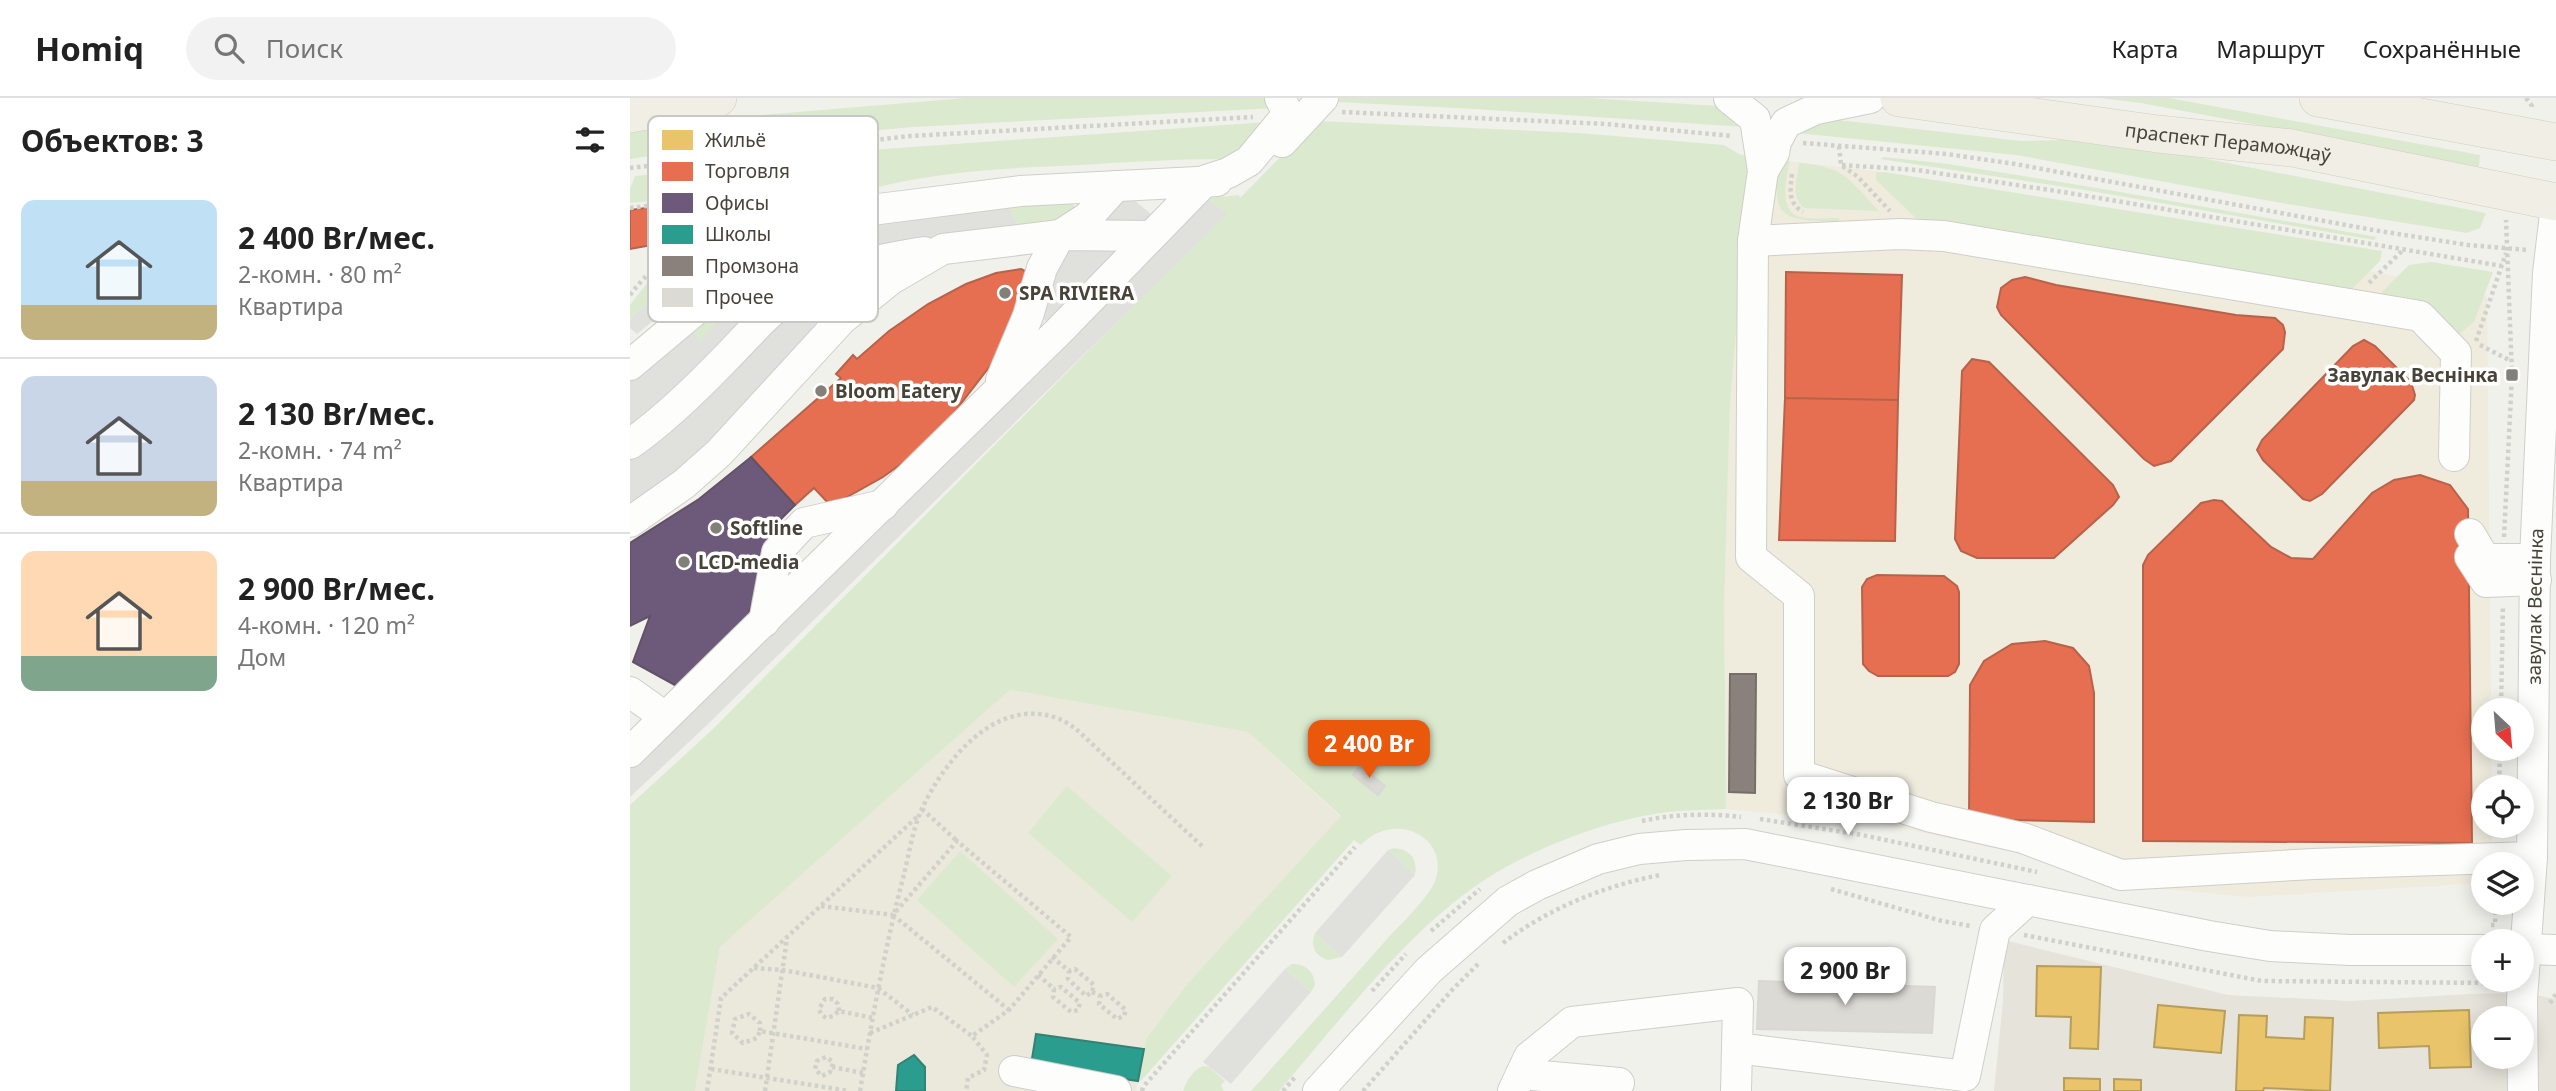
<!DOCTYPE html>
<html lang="ru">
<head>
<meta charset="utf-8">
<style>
  body { margin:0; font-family:"Noto Sans",sans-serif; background:#f2f2f2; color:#222; height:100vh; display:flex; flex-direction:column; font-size:26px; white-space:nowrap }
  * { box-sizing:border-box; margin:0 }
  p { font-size:23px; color:#767676 }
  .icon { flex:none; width:38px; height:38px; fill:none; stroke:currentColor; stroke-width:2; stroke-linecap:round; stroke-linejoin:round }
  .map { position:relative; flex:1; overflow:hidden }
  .side { display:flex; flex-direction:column; background:#fff; width:630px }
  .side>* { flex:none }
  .needle { width:46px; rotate:154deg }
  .tools { position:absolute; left:1841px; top:600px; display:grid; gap:14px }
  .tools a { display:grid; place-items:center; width:63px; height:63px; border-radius:50%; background:#fff; box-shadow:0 4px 18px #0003; font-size:35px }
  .price { position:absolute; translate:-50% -60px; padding:0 16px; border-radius:14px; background:#fff; color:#222; font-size:23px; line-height:46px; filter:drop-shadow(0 2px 4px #0008) }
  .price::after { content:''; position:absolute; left:50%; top:42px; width:21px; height:16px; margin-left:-10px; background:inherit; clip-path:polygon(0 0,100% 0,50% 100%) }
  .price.on { background:#ea580c; color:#fff }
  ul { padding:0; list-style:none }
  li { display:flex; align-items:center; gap:21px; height:175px; padding:0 21px }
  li+li { border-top:2px solid #e0e0e0 }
  li span { display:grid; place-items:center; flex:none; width:196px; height:140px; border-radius:14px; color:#555 }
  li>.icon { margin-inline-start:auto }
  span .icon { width:84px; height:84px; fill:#fffc; stroke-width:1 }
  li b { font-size:30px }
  h2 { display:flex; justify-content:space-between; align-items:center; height:84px; padding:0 21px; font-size:30px }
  header { display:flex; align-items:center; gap:42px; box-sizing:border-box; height:98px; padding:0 35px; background:#fff; border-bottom:2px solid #e0e0e0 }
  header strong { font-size:33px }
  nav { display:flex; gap:38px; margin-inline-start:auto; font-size:24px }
  .search { width:490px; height:63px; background:#f2f2f2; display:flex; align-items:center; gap:18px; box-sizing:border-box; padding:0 24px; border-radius:38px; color:#767676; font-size:26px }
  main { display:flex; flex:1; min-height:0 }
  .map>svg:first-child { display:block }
  .residential { fill:#e5e3da; fill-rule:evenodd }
  .commercial { fill:#efebdd }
  .education { fill:#ebe9dc }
  .green { fill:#dbeacf }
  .parking { fill:#e0e0dc }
  .homes { fill:#e9c46a; stroke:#b89d5b; stroke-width:2 }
  .shops { fill:#e76f51; stroke:#b7624a; stroke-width:2 }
  .offices { fill:#6d597a; stroke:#625266; stroke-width:2 }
  .schools { fill:#2a9d8f; stroke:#338275; stroke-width:2 }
  .industry { fill:#8a817c; stroke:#766e68; stroke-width:2 }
  .building { fill:#dbdad4; stroke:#d9d8d2; stroke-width:2 }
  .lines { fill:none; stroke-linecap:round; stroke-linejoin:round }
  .minor-casing { stroke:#cfceca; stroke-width:32 }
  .major-casing { stroke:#d2cebb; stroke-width:38 }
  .path { stroke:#d1d1cb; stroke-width:4.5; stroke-dasharray:3.5 3.5; stroke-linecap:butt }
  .minor { stroke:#fdfdfc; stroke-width:30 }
  .major { stroke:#f0eee5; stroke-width:37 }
  .poi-dot { fill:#828078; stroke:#fff; stroke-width:2.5 }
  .labels { text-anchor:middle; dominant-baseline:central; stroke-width:7; stroke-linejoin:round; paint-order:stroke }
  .street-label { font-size:19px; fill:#474339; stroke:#fff }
  .poi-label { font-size:19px; font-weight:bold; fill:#474339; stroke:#fff; text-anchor:start }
  .key { fill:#fff; stroke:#c8c7c4; stroke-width:2 }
  .key-label { font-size:19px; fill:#474339 }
</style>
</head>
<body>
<header>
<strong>Homiq</strong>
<div class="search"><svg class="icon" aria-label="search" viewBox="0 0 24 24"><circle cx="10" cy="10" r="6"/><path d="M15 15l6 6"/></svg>Поиск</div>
<nav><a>Карта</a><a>Маршрут</a><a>Сохранённые</a></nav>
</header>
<main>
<section class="side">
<h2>Объектов: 3<svg class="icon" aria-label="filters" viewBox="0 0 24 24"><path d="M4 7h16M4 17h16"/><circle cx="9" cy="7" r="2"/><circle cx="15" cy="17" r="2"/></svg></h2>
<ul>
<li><span style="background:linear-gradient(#bfe0f5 75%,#c2b280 0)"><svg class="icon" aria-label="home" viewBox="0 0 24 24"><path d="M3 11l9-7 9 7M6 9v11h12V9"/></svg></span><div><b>2 400 Br/мес.</b><p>2-комн. · 80 m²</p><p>Квартира</p></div></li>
<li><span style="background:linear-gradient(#c9d6e8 75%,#c2b280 0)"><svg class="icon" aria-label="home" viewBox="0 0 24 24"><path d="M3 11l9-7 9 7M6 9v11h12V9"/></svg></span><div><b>2 130 Br/мес.</b><p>2-комн. · 74 m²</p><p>Квартира</p></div></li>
<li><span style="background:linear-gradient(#ffd9b3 75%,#7fa58c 0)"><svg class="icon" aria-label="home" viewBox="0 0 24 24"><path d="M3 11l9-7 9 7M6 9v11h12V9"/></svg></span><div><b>2 900 Br/мес.</b><p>4-комн. · 120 m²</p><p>Дом</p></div></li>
</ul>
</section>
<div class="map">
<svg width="1926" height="993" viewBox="0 0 1926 993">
  <rect width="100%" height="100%" fill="#f1f1ec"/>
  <!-- residential -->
  <path class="residential" d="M 1374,842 L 1598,897 L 1720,903 L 1840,896 L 1895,895 L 1926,901 L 1926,993 L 1364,993 L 1373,903 ZM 1853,920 L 1892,920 L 1892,959 L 1853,959 Z"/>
  <!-- commercial -->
  <path class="commercial" d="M 1121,59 L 1254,74 L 1857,197 L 1861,612 L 1853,612 L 1853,651 L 1861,651 L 1862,689 L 1853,690 L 1853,728 L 1862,728 L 1862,766 L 1853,766 L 1853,785 L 1619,799 L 1492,787 L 1391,756 L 1249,725 L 1096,711 L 1094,509 L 1100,305 Z"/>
  <!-- education -->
  <path class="education" d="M 380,592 L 618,634 L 711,719 L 557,886 L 516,941 L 506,993 L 65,993 L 90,849 Z"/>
  <!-- green -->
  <path class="green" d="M 335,0 L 641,0 L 646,10 L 283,29 L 121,44 L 0,61 L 0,32 L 120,18 Z
    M 710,0 L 958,0 L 1090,8 L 1115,29 L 845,11 L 706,4 Z
    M 1470,0 L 1539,0 L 1850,57 L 1849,69 L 1511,5 Z
    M 1191,20 L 1391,43 L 1474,41 L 1856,115 L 1850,130 L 1837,135 L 1657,106 L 1386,57 L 1166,35 Z
    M 686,23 L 949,35 L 1094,47 L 1109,56 L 1121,59 L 1100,305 L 1094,509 L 1096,711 C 1080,712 1064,712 1048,713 C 986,718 905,749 853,783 C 774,836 711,922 649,993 L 621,993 C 667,942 712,892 757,841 C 769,828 800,798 805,783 C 821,740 765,711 731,747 L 724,742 L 511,983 L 508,983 L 516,941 L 557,886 L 711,718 L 618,634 L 380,592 L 90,849 L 65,993 L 0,993 L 0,707 L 83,631 L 595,115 L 577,100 L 609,97 L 610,100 Z
    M 637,24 L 623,44 L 598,61 C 548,61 499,64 449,67 C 330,72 214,78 113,149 L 106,138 L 35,190 L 0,221 L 0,207 L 21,180 L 33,169 L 73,146 L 92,138 L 129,129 L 164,115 L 185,103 L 240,52 Z
    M 217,54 C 196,76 173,101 145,113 C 132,119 116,120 102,123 L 98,96 L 0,105 L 0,91 L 5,78 Z
    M 1254,59 L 1318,66 L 1467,90 L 1747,139 L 1744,142 L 1455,92 L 1250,61 Z
    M 1150,62 L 1160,63 C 1157,79 1147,112 1170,119 C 1181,122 1197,120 1209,120 L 1209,124 C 1154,122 1139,123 1150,62 Z
    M 1169,65 C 1215,68 1219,82 1249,113 L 1174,110 C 1160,98 1167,82 1169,65 Z
    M 1254,74 L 1752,153 L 1750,163 L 1722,191 L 1289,123 L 1246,82 L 1246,75 Z
    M 442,104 L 445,110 L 434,124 L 390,133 L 379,109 Z
    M 1801,164 L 1863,174 L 1844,224 L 1829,236 L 1791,205 L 1748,198 L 1779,167 Z
    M 116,189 L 69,245 L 61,228 Z
    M 437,688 L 542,778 L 502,824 L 398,735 Z
    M 764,750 C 780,751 788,761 785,777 L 758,752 Z
    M 330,753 L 428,841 L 384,889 L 287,802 Z
    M 685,835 L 712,859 L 698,862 C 685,858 680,849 685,835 Z
    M 662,866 C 676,866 684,873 685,887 L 681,894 L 655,871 Z
    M 574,968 L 579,969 L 595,983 L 591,987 L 594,993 L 553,993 C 556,984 564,970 574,968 Z"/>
  <!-- parking -->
  <path class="parking" d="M 577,100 L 597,116 L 76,628 L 0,699 L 0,664 Z
    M 504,102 L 526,120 L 420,226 L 407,216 L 430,156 L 486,103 Z
    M 379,109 L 390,133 L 245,153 L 0,334 L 0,283 L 61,228 L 69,244 L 116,189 L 150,165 L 203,140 L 240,128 L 280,118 Z
    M 106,138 L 113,149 L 7,236 L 0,230 L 0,221 L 35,190 Z
    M 190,194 L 198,215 L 66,359 L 0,410 L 0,359 L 144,225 Z
    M 758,752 L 785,777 L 712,859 L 685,835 Z
    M 655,871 L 681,894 L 601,986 L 573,964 Z"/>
  <!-- homes -->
  <path class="homes" d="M 1407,868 L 1471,869 L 1468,951 L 1440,950 L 1441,919 L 1406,918 Z
    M 1528,907 L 1595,913 L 1591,955 L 1524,949 Z
    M 1839,912 L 1841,969 L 1800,970 L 1799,948 L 1749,950 L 1748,915 Z
    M 1609,917 L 1637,918 L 1636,939 L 1674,941 L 1675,919 L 1703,920 L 1700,993 L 1634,990 L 1633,993 L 1606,993 Z
    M 1434,980 L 1470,981 L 1470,993 L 1434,993 Z
    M 1484,981 L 1511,982 L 1511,993 L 1484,993 Z"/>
  <!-- shops -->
  <path class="shops" d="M 89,101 L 70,138 L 0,151 L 0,112 Z
    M 391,171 L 399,175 L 370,255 L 319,321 L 285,356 L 253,379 L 201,408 L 184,390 L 165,407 L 121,359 L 211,280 L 206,276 L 223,257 L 227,261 L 259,233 L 298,206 L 336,186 L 366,175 Z
    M 1156,174 L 1272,177 L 1268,302 L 1155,300 Z
    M 1395,179 L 1426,187 L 1606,217 L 1645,220 L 1653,227 L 1655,234 L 1653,251 L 1541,363 L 1524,368 L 1514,361 L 1371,217 L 1367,209 L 1371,190 L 1382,182 Z
    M 1734,242 L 1745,248 L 1781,284 L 1785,297 L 1784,302 L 1692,396 L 1680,403 L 1673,401 L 1633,362 L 1627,352 L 1632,342 L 1723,248 Z
    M 1342,261 L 1359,264 L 1483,387 L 1489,399 L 1483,407 L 1424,460 L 1347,460 L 1331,453 L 1325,441 L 1332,273 Z
    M 1155,300 L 1268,302 L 1265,443 L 1149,442 Z
    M 1790,377 L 1820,387 L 1838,411 L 1842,745 L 1513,743 L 1513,467 L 1518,457 L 1571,405 L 1584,402 L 1592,403 L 1641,449 L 1661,460 L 1683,461 L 1742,395 L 1764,382 Z
    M 1247,477 L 1314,478 L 1327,488 L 1329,494 L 1329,566 L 1325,574 L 1318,578 L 1248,578 L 1239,573 L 1233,566 L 1232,489 L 1237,481 Z
    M 1415,543 L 1443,550 L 1459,568 L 1464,595 L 1464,724 L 1339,721 L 1340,587 L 1354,563 L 1382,546 Z"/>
  <!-- offices -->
  <path class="offices" d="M 121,359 L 165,407 L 147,425 L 141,459 L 131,490 L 119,513 L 124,516 L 52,591 L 3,564 L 20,518 L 0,528 L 0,445 L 69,401 Z"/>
  <!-- schools -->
  <path class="schools" d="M 406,936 L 514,951 L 508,983 L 401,967 Z
    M 284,957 L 295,969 L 295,993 L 266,993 L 268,967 Z"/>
  <!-- industry -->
  <path class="industry" d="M 1100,576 L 1126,576 L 1125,695 L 1099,694 Z"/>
  <!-- building -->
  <path class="building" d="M 730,668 L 755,688 L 748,697 L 723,677 Z
    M 1129,883 L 1305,889 L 1302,935 L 1127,931 Z"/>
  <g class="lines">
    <!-- minor casing -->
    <g class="minor-casing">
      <g id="minor">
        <path d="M 1099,0 L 1125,21 L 1133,73 L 1123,143 L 1270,136 L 1314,138 L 1790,218 L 1826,255 L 1824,358"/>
        <path d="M 652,44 L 693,0"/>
        <path d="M 1133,73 L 1144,55 L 1146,44 L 1156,25 L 1186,11 L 1240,0"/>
        <path d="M 1123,143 L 1121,459 L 1169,498 L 1169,677 L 1301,719 L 1393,740 L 1491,777 L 1683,766 L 1902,759"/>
        <path d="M 0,267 L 105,179 L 144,154 L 233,113 L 390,93 L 587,83"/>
        <path d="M 371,282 L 398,218 L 412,170 L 430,137 L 521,138"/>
        <path d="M 0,346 C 34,322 63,294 92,264 C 116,240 138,213 166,194 C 202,170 251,161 294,154"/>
        <path d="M 0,424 L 54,386 L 89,355 L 212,221 L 260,182 L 313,151 L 430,137 L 458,119 L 486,88"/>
        <path d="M 1840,436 L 1855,461 L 1905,461"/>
        <path d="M 1840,459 L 1856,484 L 1906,482"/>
        <path d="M 134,524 L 147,454 L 174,425 L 253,407"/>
        <path d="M 0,594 L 35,619"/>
        <path d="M 0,654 L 430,232 L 576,82 L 598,75 L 619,63 L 658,16 L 650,0"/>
        <path d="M 1892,851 L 1926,852"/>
        <path d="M 384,973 L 486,993"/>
        <path d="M 891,976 L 989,985"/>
        <path d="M 688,993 L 799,872 L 878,803 L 907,787 L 968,761 L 1009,751 L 1056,747 L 1115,746 L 1579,838 L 1640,848 L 1720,852 L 1853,852"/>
        <path d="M 883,993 L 899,959 L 942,924 L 1108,905 L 1107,950 L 1335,978 L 1365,832 L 1398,802"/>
        <path d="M 1106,993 L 1107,950"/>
        <path id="s1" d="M 1893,993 L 1892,901 L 1902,759 L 1905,461 L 1918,175 L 1926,108"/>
      </g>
    </g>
    <!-- major casing -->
    <g class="major-casing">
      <g id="major">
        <path id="s2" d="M 1269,0 L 1528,36 L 1662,50 L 1926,104"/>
        <path d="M 1688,0 L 1926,44"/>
        <path d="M 0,16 L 88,0"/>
      </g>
    </g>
    <!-- path -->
    <path class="path" d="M 1896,0 L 1902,8 L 1901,11
      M 712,14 L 976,26 L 1102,38
      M 1173,45 L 1317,56 L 1385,66 L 1743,132 L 1838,147 L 1898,152
      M 1209,48 L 1211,67 L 1227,78 L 1260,113
      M 1212,67 L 1287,72 L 1433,94 L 1872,168
      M 0,70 L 280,38 L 623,19
      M 1162,76 C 1160,92 1158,105 1173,114
      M 0,110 L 95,99 L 85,123
      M 1739,185 L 1773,152
      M 0,197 C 26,163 55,144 96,132 C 113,128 131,125 147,118 C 184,102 208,70 237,43
      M 1846,243 L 1876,155
      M 1850,247 L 1881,263
      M 1874,439 L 1882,277 L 1876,122
      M 1871,612 L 1873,507
      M 1869,690 L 1870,651
      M 292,711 L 327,743
      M 1130,721 L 1232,737 L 1407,774
      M 1012,723 C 1044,716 1078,715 1111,719
      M 1201,791 L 1312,823 L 1341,828
      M 191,808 L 263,817 L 327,743 L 441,839 L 379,912 L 342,938 L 357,957 L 354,972 L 338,980 L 336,993
      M 263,817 L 379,912
      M 1861,827 L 1865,827 L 1866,805
      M 801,833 L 850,791
      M 1394,837 L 1632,883 L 1863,885 L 1866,893
      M 873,845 C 919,810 974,788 1030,777
      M 422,859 L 439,873 L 438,881 L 456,898 L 462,894 L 464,887 L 445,871 L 439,873
      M 124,870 L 153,872 L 248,890 L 283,917
      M 408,877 L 424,891 L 423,899 L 441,914 L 448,912 L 450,905 L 431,889 L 424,891
      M 742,893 L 776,856
      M 462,894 L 470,898 L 469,906 L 487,921 L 494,918 L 496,912 L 477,896 L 470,898
      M 1920,905 L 1926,896
      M 209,913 L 208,906 L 203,901 L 195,901 L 189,911 L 191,916 L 196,920 L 203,918 L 209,913 L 243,920
      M 130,933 L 130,925 L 119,916 L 105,921 L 102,935 L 113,945 L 127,940 L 130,933 L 237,951
      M 240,935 L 302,909 L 342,938
      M 202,969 L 203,964 L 196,959 L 187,963 L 185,971 L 192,978 L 200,974 L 202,969 L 233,975
      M 81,971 L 219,993
      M 77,993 L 91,900 L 288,718
      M 135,993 L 157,840
      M 230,993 C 242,921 255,850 273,780 C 279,758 282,733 291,713 C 313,664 365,598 427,620 C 433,622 440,627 445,630 L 573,749
      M 512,993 L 513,989 L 725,749
      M 653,993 L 666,978
      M 733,993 L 822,892 L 848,866"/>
    <!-- minor -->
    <use href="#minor" class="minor"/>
    <!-- major -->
    <use href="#major" class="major"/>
  </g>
  <!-- markers -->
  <g class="poi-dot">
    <circle cx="375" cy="195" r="7"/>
    <rect x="1875" y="270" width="14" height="14" rx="3.5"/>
    <circle cx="191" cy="293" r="7"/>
    <circle cx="86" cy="430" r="7"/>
    <circle cx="54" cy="464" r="7"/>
  </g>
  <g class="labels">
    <!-- street labels -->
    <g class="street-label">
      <text stroke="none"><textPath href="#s2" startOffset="332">праспект Пераможцаў</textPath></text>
      <text stroke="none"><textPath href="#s1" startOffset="485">завулак Веснінка</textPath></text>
    </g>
    <!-- poi labels -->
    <g class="poi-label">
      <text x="389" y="195">SPA RIVIERA</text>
      <text x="1868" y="277" text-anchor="end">Завулак Веснінка</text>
      <text x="205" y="293">Bloom Eatery</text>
      <text x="100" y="430">Softline</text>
      <text x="68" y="464">LCD-media</text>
    </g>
  </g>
  <!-- legend -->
  <rect x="18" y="18" width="230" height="206" rx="10" class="key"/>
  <rect x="32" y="32" width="31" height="20" fill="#e9c46a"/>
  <rect x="32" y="64" width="31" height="19" fill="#e76f51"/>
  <rect x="32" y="95" width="31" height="20" fill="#6d597a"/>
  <rect x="32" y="127" width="31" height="19" fill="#2a9d8f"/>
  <rect x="32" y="158" width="31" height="20" fill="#8a817c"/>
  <rect x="32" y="190" width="31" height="19" fill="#dbdad4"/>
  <g class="key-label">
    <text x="75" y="49">Жильё</text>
    <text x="75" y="80">Торговля</text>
    <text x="75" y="112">Офисы</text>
    <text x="75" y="143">Школы</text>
    <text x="75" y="175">Промзона</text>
    <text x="75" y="206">Прочее</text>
  </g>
</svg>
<div class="tools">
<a><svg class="needle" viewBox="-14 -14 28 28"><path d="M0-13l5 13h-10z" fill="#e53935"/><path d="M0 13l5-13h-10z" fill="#767676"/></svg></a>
<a><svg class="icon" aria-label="locate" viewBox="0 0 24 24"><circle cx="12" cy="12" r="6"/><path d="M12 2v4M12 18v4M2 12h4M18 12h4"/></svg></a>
<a><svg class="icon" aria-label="layers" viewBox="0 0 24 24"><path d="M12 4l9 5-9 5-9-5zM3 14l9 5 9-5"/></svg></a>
<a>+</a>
<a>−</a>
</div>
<b class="price on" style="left:739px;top:682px">2 400 Br</b>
<b class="price" style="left:1218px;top:739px">2 130 Br</b>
<b class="price" style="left:1215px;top:909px">2 900 Br</b>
</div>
</main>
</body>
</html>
